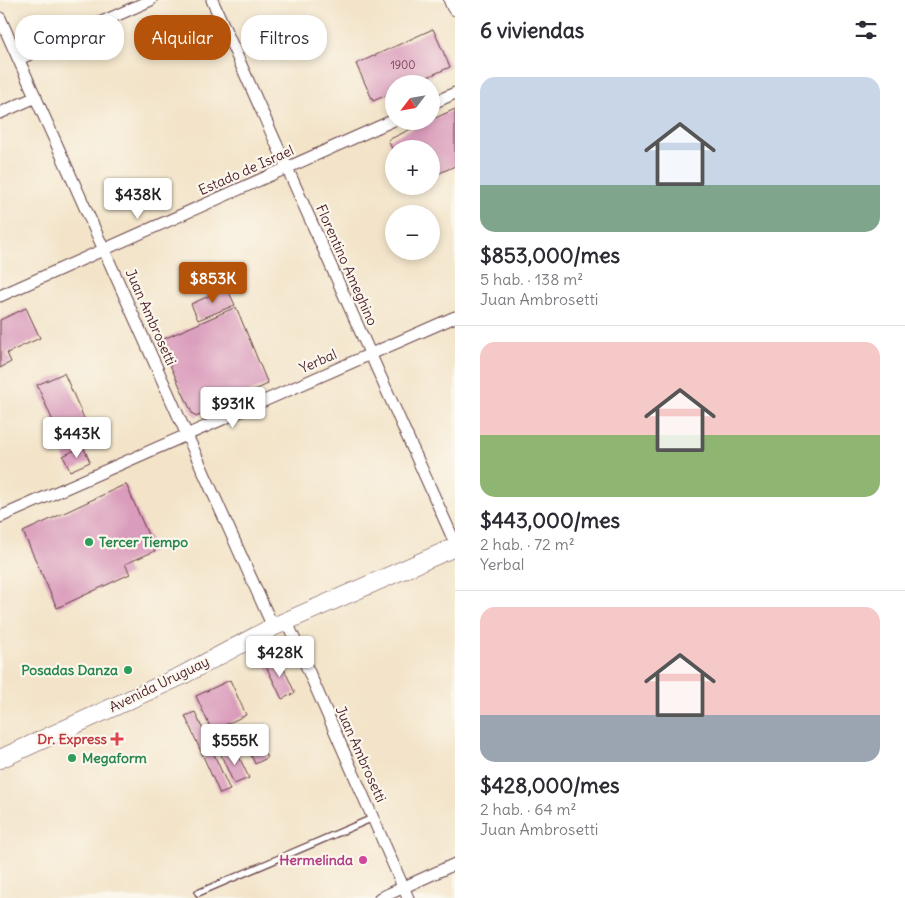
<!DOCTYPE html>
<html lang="es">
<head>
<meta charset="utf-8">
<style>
  body { margin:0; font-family:Delius,sans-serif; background:#f7f7f7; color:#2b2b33; height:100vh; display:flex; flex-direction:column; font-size:19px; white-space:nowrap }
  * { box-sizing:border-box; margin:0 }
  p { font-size:16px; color:#7c7c81 }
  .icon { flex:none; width:28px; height:28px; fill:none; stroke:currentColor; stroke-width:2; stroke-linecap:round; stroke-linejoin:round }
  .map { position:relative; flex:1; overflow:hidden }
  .details { display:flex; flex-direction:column; background:#fff; width:450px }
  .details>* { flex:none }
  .banner { position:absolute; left:15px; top:15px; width:365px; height:45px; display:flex; gap:10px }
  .needle { width:32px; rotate:239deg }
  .buttons { position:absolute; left:385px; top:75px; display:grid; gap:10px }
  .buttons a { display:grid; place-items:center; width:55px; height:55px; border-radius:50%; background:#fff; box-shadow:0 2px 8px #0003; font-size:25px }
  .price { position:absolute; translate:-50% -42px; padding:0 11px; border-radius:5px; background:#fff; color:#222; font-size:16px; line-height:32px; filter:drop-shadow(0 1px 2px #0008) }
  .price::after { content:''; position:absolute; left:50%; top:30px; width:15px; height:11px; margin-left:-8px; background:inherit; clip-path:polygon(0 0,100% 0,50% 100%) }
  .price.on { background:#b45309; color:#fff }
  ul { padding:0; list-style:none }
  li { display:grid; align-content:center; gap:10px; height:265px; padding:0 25px }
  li+li { border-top:1px solid #e1e1e2 }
  li span { display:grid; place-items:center; height:155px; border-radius:15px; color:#555 }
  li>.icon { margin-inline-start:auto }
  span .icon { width:90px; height:90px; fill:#fffc; stroke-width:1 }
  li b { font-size:21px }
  h2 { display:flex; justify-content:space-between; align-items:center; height:60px; padding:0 25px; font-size:21px }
  .chip { padding:0 18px; border-radius:20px; background:#fff; box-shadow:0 2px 8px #0003; font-size:18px; line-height:45px }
  .chip.on { background:#b45309; color:#fff }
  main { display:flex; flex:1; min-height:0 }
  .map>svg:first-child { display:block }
  .building { fill:#da9cbc }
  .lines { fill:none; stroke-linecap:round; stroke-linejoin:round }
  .lane-casing { stroke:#633d43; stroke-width:8 }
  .street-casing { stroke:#633d43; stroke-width:13 }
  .secondary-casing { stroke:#633d43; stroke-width:18 }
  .primary-casing { stroke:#633d43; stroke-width:19 }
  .lane { stroke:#fff; stroke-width:5.5 }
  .street { stroke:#fff; stroke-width:11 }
  .secondary { stroke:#fff; stroke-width:16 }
  .primary { stroke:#fff; stroke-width:18 }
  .leisure-dot { fill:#2e9e5b; stroke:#fbf7ec; stroke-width:2 }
  .health-dot { fill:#e0444e; stroke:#fbf7ec; stroke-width:2 }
  .hotel-dot { fill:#d1479c; stroke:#fbf7ec; stroke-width:2 }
  .labels { text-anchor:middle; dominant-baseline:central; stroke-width:4.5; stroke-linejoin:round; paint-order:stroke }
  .number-label { font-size:11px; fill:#6e3e4f }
  .street-label { font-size:14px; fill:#4a1f2b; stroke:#fbf7ec }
  .leisure-label { font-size:14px; font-weight:bold; fill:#27864d; stroke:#fbf7ec; text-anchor:start }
  .health-label { font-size:14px; font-weight:bold; fill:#be3a42; stroke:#fbf7ec; text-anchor:end }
  .hotel-label { font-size:14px; font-weight:bold; fill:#b23c85; stroke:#fbf7ec; text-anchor:end }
</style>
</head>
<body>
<main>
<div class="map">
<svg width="455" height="898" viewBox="0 0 455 898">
  <rect width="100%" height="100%" fill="#fbf7ec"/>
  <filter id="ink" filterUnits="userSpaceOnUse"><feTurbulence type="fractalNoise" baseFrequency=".02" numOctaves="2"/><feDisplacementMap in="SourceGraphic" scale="10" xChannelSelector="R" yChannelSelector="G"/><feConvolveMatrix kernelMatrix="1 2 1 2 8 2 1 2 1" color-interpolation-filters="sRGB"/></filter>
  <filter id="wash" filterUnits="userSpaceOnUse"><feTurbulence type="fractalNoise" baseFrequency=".0096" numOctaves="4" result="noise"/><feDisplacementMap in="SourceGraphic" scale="20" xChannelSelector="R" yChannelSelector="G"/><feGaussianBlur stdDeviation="1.12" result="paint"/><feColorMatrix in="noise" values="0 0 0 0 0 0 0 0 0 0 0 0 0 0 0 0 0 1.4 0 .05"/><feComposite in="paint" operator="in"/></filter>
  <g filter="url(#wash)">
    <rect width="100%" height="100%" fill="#f3e4c9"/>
    <g id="blocks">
      <!-- building -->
      <path class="building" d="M 433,29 L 450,67 L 412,84 L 394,84 L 394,92 L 373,101 L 356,64 Z
        M 455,109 L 455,166 L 431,177 L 431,149 L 394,149 L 394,153 L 388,140 L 428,121 L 431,121 L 431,120 Z
        M 227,288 L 235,305 L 198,320 L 191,304 Z
        M 236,307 L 268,384 L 196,417 L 192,413 L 159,341 Z
        M 26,308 L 40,338 L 7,353 L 11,362 L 0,368 L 0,320 Z
        M 64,373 L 91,434 L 64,446 L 37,385 Z
        M 83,446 L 90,462 L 70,471 L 63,456 Z
        M 126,484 L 155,551 L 125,564 L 130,574 L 57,608 L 23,532 Z
        M 274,658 L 280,660 L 295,693 L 282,699 L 264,662 Z
        M 230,680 L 246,715 L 212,731 L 196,696 Z
        M 195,712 L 230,790 L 220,794 L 185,716 Z
        M 255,732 L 267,758 L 255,764 L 243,737 Z
        M 235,748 L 249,778 L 234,784 L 221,755 Z"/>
    </g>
  </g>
  <g filter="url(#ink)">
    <use href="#blocks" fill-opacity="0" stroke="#633d43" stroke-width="1"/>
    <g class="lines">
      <!-- lane casing -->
      <g class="lane-casing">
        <path id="lane" d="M 198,893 L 373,818"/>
      </g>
      <!-- street casing -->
      <g class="street-casing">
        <path id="street" d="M 212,0 L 455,543
          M 0,18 L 273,627
          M 19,59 L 151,0
          M 431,104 L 455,93
          M 0,113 L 36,97
          M 0,296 L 394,120
          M 0,517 L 455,317
          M 287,622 L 408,898
          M 380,898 L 455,864"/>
      </g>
      <!-- secondary casing -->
      <g class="secondary-casing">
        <path id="secondary" d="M 452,0 L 455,7"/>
      </g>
      <!-- primary casing -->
      <g class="primary-casing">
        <path id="primary" d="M 0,759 L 181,676 L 273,627 L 455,547"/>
      </g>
      <!-- lane -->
      <use href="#lane" class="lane"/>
      <!-- street -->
      <use href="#street" class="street"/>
      <!-- secondary -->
      <use href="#secondary" class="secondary"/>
      <!-- primary -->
      <use href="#primary" class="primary"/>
    </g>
  </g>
  <!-- markers -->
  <g class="leisure-dot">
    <circle cx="89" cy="542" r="5"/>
    <circle cx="128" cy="670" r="5"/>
    <circle cx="72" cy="758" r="5"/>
  </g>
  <path class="health-dot" d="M114.5 731.5h5v5h5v5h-5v5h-5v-5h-5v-5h5z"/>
  <circle class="hotel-dot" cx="363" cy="860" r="5"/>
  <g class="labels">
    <!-- number labels -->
    <g class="number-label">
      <text x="403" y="65">1900</text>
    </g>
    <!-- street labels -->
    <g class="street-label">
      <text transform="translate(246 170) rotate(-24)">Estado de Israel</text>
      <text transform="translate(347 265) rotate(66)">Florentino Ameghino</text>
      <text transform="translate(151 317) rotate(66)">Juan Ambrosetti</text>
      <text transform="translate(318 361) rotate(-24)">Yerbal</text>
      <text transform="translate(159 684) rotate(-26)">Avenida Uruguay</text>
      <text transform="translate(361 754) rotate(66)">Juan Ambrosetti</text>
    </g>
    <!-- leisure labels -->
    <g class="leisure-label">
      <text x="99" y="542">Tercer Tiempo</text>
      <text x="118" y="670" text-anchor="end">Posadas Danza</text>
      <text x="82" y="758">Megaform</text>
    </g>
    <!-- health labels -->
    <g class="health-label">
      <text x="107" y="739">Dr. Express</text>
    </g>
    <!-- hotel labels -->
    <g class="hotel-label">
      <text x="353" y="860">Hermelinda</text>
    </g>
  </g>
</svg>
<div class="buttons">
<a><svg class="needle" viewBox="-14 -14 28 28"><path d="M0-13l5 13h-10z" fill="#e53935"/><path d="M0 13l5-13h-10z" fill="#7c7c81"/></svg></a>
<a>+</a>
<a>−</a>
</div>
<b class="price" style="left:138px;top:220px">$438K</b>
<b class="price on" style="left:213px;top:304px">$853K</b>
<b class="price" style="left:233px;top:429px">$931K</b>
<b class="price" style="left:77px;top:459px">$443K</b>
<b class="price" style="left:280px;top:678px">$428K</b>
<b class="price" style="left:235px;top:766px">$555K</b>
<div class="banner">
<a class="chip">Comprar</a>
<a class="chip on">Alquilar</a>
<a class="chip">Filtros</a>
</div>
</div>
<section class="details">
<h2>6 viviendas<svg class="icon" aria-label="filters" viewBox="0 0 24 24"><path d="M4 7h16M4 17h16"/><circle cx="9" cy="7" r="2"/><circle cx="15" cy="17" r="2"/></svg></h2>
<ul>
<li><span style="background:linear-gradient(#c9d6e8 70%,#7fa58c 0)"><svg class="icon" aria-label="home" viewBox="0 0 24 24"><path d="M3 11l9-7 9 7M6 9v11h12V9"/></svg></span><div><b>$853,000/mes</b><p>5 hab. · 138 m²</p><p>Juan Ambrosetti</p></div></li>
<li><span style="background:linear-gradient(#f6c9c9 60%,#8fb573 0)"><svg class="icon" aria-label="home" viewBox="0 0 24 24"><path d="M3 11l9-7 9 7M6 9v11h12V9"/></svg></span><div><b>$443,000/mes</b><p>2 hab. · 72 m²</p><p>Yerbal</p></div></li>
<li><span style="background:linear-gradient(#f6c9c9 70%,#9aa5b1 0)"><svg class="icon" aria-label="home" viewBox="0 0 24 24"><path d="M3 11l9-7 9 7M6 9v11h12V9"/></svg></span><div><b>$428,000/mes</b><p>2 hab. · 64 m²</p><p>Juan Ambrosetti</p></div></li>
</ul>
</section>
</main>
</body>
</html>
